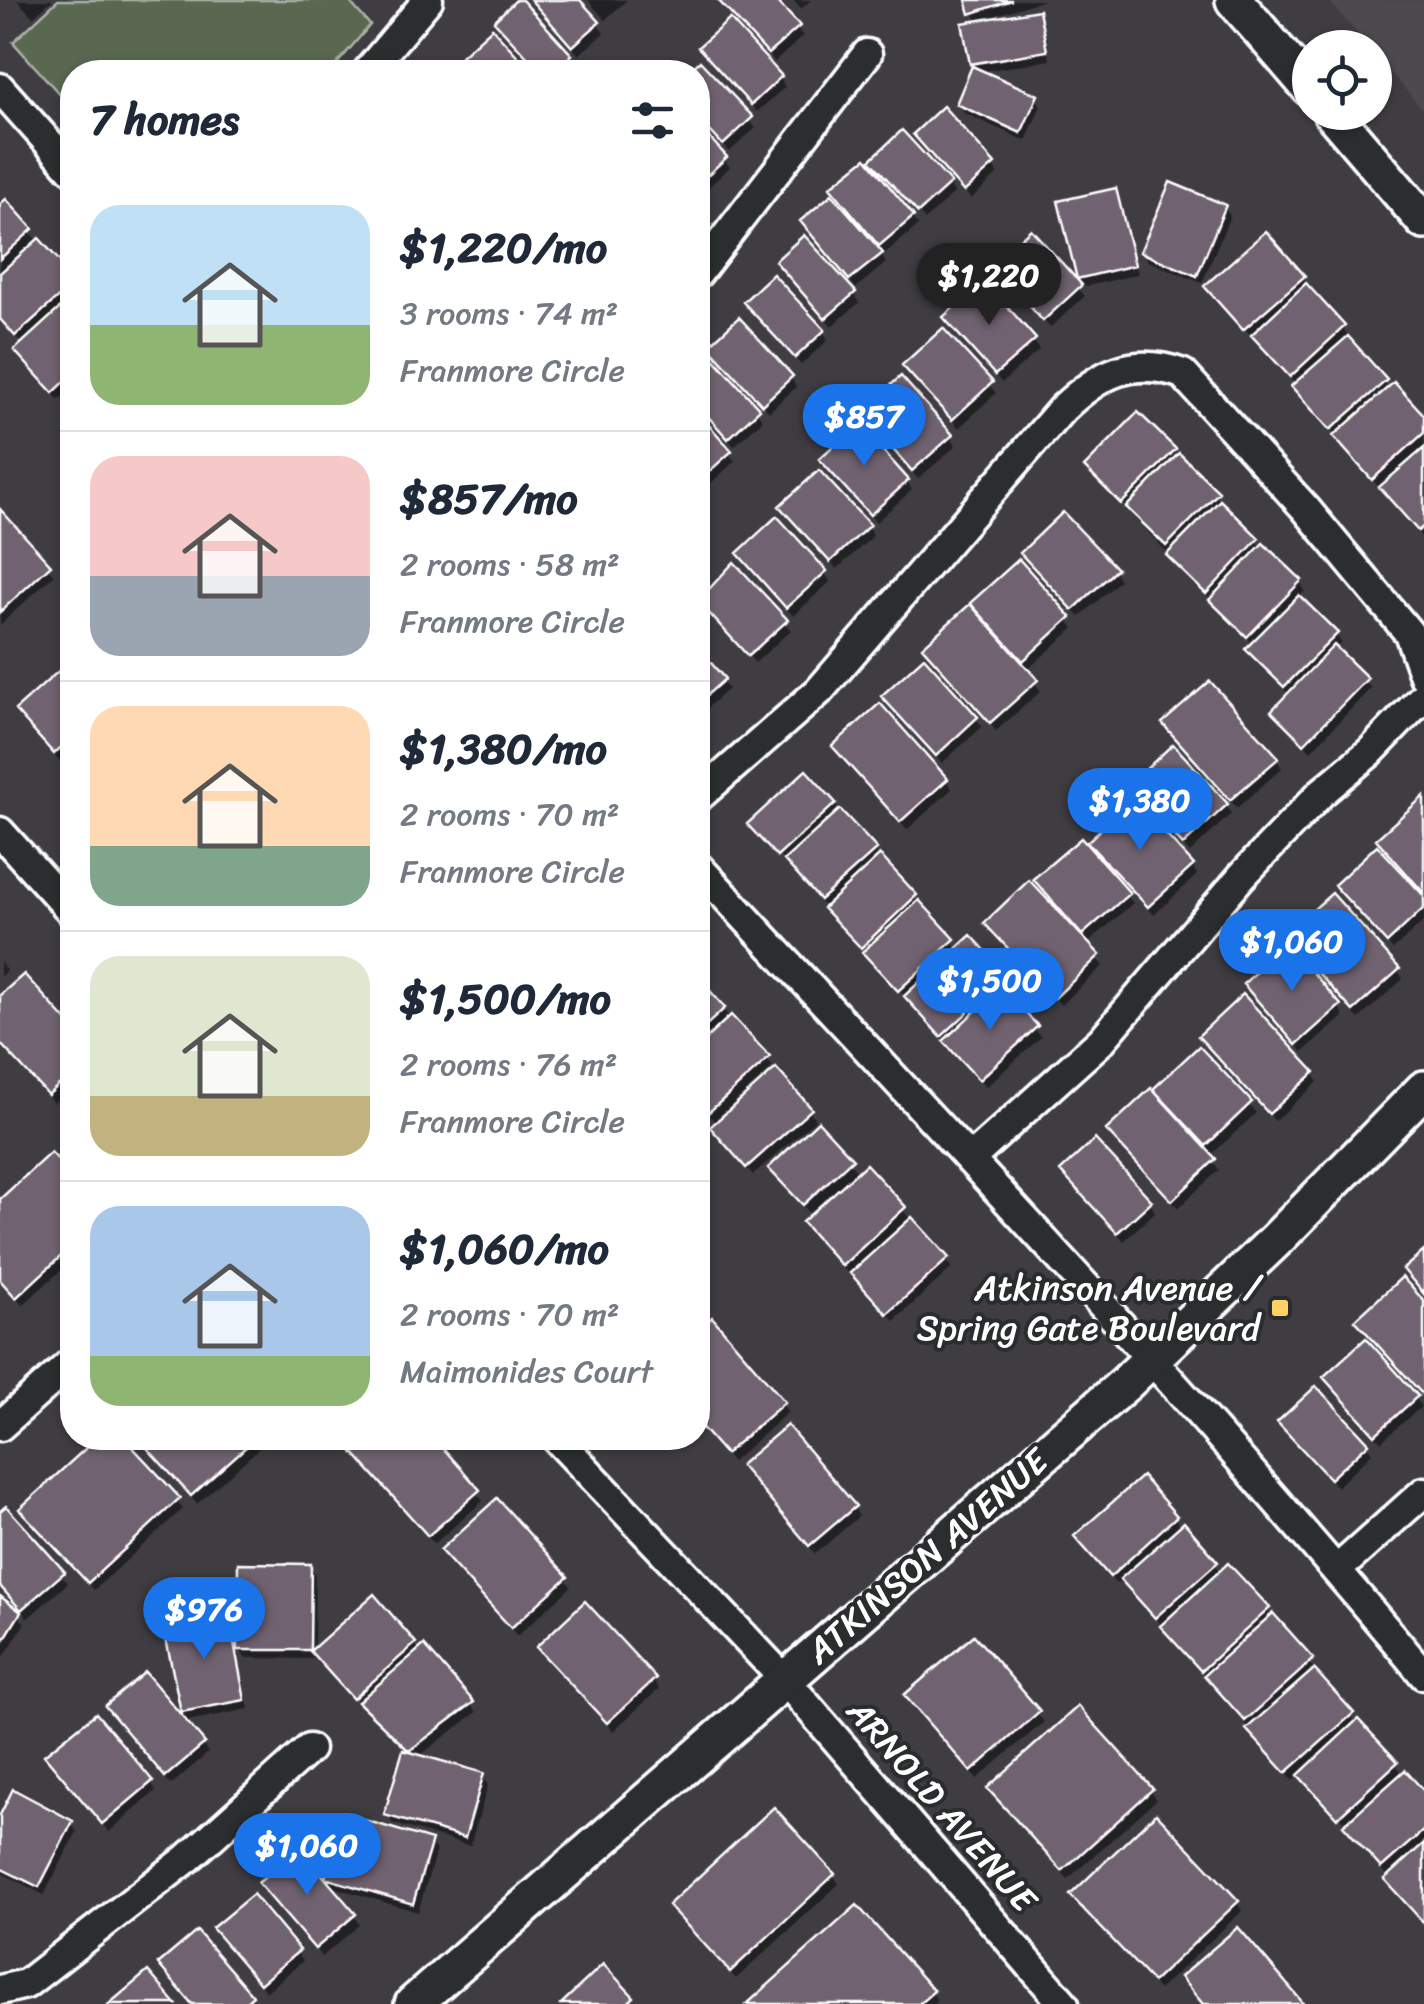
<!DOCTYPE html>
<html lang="en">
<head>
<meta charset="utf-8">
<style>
  body { margin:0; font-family:Sriracha,sans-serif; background:#f6f6f7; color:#1f2937; height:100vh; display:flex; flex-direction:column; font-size:38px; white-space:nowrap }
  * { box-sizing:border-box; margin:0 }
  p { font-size:32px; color:#747a83 }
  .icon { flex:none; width:55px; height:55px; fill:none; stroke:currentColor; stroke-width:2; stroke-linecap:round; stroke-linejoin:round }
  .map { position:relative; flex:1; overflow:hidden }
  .side { position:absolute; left:60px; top:60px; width:650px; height:1390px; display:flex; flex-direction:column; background:#fff; border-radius:40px; box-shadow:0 2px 8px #0004 }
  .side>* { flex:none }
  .fabs { position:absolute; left:1292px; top:30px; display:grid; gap:20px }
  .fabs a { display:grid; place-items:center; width:100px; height:100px; border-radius:50%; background:#fff; box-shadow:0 2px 8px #0004; font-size:50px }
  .price { position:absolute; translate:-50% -85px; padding:0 22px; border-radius:35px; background:#1a73e8; color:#fff; font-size:32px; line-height:65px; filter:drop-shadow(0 2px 5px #0008) }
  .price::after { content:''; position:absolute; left:50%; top:60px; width:30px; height:22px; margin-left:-15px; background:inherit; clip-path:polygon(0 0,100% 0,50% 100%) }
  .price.active { background:#222; color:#fff }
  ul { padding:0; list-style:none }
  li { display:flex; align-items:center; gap:30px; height:250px; padding:0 30px }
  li+li { border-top:2px solid #e0e1e3 }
  li span { display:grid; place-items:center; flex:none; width:280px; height:200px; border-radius:30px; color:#555 }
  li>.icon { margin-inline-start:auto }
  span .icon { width:120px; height:120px; fill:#fffc; stroke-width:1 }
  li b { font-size:42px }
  h2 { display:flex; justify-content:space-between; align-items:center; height:120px; padding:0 30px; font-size:42px }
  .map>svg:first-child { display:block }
  .built { fill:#4d4850 }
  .green { fill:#5a6851; stroke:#acb4a8; stroke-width:2.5 }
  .shadow { fill:#0007 }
  .building { fill:#6f6270; stroke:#fff; stroke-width:2.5 }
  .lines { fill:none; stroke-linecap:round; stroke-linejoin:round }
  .minor-casing { stroke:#fff; stroke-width:35 }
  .tertiary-casing { stroke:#fff; stroke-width:42 }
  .minor { stroke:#2a2d2e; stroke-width:28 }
  .tertiary { stroke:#2a2d2e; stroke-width:35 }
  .poi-dot { fill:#ffd166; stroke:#2a2d2e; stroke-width:4 }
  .labels { text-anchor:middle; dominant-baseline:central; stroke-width:8; stroke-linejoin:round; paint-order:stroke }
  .poi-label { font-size:35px; fill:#fff; stroke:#2a2d2e; text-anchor:end }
  .street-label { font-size:35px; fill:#fff; stroke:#2a2d2e }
</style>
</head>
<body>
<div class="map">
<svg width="1424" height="2004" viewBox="0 0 1424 2004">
  <rect width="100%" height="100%" fill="#3f3d42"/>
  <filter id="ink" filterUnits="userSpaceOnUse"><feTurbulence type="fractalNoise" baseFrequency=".01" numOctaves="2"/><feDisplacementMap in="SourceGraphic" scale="20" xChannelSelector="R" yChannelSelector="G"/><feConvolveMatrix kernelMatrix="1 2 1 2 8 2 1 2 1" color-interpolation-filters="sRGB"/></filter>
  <g filter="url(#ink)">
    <!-- built -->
    <path class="built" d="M 1328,0 L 1424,0 L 1424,111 L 1375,54 L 1375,48 L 1369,47 Z"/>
    <!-- green -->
    <path class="green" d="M 58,0 L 348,0 L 370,25 L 330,72 L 72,72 L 72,108 L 13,42 Z"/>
    <!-- shadow -->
    <path class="shadow" d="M 17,0 L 52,0 L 33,17 Z
      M 531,0 L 577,0 L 604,33 L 579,55 Z
      M 588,0 L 627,0 L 605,20 Z
      M 719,0 L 773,0 L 803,36 L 775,62 Z
      M 793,0 L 811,0 L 801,9 Z
      M 968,0 L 1044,0 L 990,17 L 1038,12 L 1050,60 L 978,72 L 1036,97 L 1041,106 L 1026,141 L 964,113 L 959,104 L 975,68 L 978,23 Z
      M 519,1 L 570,57 L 575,66 L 568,72 L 541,72 L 502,30 L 497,21 Z
      M 702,48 L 780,78 L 785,87 L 757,112 Z
      M 700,64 L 756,128 L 729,152 L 698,118 L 698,72 L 691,72 Z
      M 698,129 L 730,167 L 702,193 L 698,189 Z
      M 916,135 L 993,166 L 998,174 L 971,199 Z
      M 873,160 L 949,184 L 954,193 L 925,220 Z
      M 833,188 L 912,217 L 918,226 L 882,256 L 886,263 L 856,288 L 803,222 L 844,207 Z
      M 1115,191 L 1138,274 L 1084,287 L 1079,278 Z
      M 0,199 L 72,278 L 72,408 L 65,395 L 59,400 L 22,360 L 17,351 L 23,345 L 0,319 Z
      M 1224,207 L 1230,216 L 1202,283 L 1148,261 L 1143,252 Z
      M 1030,232 L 1085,296 L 1050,328 L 995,265 Z
      M 778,261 L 854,294 L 859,303 L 832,326 Z
      M 1303,277 L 1389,389 L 1424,419 L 1424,540 L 1300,395 L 1296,385 L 1207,287 Z
      M 746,303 L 823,331 L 828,340 L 801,365 Z
      M 951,326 L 1034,341 L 1039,350 L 1002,383 Z
      M 943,331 L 996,393 L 959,428 L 905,366 Z
      M 711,346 L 791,378 L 796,387 L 769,412 Z
      M 708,355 L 763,420 L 734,446 L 698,405 L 698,365 Z
      M 698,417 L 735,461 L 708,486 L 698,474 Z
      M 869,422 L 951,437 L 956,446 L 918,479 Z
      M 1174,450 L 1262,548 L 1300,582 L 1305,591 L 1298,598 L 1336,634 L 1341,643 L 1335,649 L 1371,688 L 1311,751 L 1274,711 L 1290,695 L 1254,659 L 1248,650 L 1253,644 L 1087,467 Z
      M 827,468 L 907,481 L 912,490 L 876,522 Z
      M 698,487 L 704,497 L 698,503 Z
      M 783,507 L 868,527 L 873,536 L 837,569 Z
      M 0,513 L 54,575 L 0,625 Z
      M 1023,553 L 1115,571 L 1120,580 L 1080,617 Z
      M 740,554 L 825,573 L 830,582 L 793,616 Z
      M 1019,563 L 1074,628 L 1026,671 L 1041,691 L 996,731 L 925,647 Z
      M 734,566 L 791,630 L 755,663 L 698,599 Z
      M 698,652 L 728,689 L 698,716 Z
      M 72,662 L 72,750 L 60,761 L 18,711 Z
      M 890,705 L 976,718 L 982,727 L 942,763 Z
      M 1171,733 L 1276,759 L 1282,768 L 1237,808 Z
      M 835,747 L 946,780 L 952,789 L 907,830 Z
      M 1131,786 L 1226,805 L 1231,814 L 1190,853 Z
      M 1424,800 L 1424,921 L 1393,950 L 1337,886 L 1415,883 L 1379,840 Z
      M 834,804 L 958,950 L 971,938 L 1006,977 L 1012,986 L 1004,993 L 1041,1037 L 986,1087 L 751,825 Z
      M 1090,842 L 1192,866 L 1197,875 L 1154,915 L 1104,861 L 1100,864 L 1133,903 L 1086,945 L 1103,966 L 1061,1005 L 993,932 L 1057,908 L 1036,880 L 1100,860 Z
      M 1293,945 L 1398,970 L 1403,979 L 1359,1019 Z
      M 0,961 L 6,971 L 0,977 Z
      M 24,977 L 72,1031 L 72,1086 L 54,1103 L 0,1043 L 0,998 Z
      M 698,981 L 773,1067 L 716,1119 L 719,1122 L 810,1111 L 815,1120 L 753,1175 L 718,1137 L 713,1128 L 717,1124 L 698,1102 Z
      M 1252,993 L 1339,1007 L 1344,1016 L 1303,1052 Z
      M 1201,1037 L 1313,1073 L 1318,1082 L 1275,1121 Z
      M 1199,1050 L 1256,1113 L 1210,1156 L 1219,1170 L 1178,1208 L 1109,1130 Z
      M 818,1124 L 859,1174 L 866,1167 L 952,1268 L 894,1321 L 852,1270 L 848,1273 L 810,1232 L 805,1223 L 812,1216 L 771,1168 Z
      M 51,1155 L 72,1178 L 72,1260 L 23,1305 L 0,1280 L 0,1202 Z
      M 1063,1171 L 1150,1203 L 1155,1212 L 1124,1241 Z
      M 711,1321 L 788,1412 L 732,1462 L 698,1423 L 698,1333 Z
      M 1326,1377 L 1416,1398 L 1421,1407 L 1381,1442 Z
      M 1280,1423 L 1367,1444 L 1372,1453 L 1337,1487 Z
      M 101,1438 L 121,1438 L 183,1509 L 94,1590 L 23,1509 Z
      M 138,1438 L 265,1438 L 267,1441 L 197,1504 Z
      M 324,1438 L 348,1438 L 335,1449 Z
      M 373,1438 L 430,1438 L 483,1501 L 434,1544 L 356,1452 Z
      M 743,1466 L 854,1507 L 859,1516 L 815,1554 Z
      M 1141,1480 L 1221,1572 L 1268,1610 L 1357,1724 L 1424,1795 L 1424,1924 L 1345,1823 L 1300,1774 L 1293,1781 L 1122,1578 L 1116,1584 L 1082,1546 L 1077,1537 Z
      M 0,1514 L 68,1583 L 28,1618 L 0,1586 Z
      M 449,1559 L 566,1578 L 571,1587 L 517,1636 Z
      M 310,1566 L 315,1575 L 314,1650 L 414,1644 L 477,1712 L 418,1757 L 482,1776 L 488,1785 L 470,1846 L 392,1823 L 387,1814 L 406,1750 L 317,1659 L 245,1658 L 240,1649 Z
      M 0,1599 L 25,1623 L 0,1663 Z
      M 227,1614 L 249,1709 L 188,1721 L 183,1711 Z
      M 974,1638 L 1044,1722 L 977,1779 L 913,1705 Z
      M 539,1647 L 654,1680 L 659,1689 L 613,1731 Z
      M 113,1715 L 203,1744 L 208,1753 L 171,1785 Z
      M 53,1765 L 151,1782 L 156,1791 L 109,1832 Z
      M 990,1789 L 1151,1791 L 1156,1800 L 1068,1879 Z
      M 0,1820 L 71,1823 L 77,1832 L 44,1895 L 0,1872 Z
      M 430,1842 L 436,1851 L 418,1912 L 333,1887 L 328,1878 Z
      M 833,1875 L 839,1884 L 736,1979 L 671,1905 Z
      M 266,1892 L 354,1916 L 359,1925 L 322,1957 Z
      M 1073,1895 L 1237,1902 L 1242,1911 L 1159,1990 Z
      M 253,1898 L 303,1961 L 266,1992 L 221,1938 Z
      M 932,1992 L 937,2001 L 934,2004 L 751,2004 Z"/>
    <!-- building -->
    <path class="building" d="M 516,0 L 522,0 L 572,55 L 553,72 L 541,72 L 494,21 Z
      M 531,0 L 580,0 L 600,22 L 572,47 Z
      M 718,0 L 776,0 L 800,26 L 768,54 Z
      M 966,0 L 1012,0 L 970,14 Z
      M 1039,10 L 1047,51 L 970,64 L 962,23 Z
      M 730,19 L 782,76 L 751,105 L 698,47 Z
      M 492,28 L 532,72 L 476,72 L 461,56 Z
      M 700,61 L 753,117 L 723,145 L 698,118 L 698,72 L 688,72 Z
      M 972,66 L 1038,95 L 1021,133 L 956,104 Z
      M 943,106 L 995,164 L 964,192 L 913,134 Z
      M 698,125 L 727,157 L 698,184 Z
      M 902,130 L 951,183 L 918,213 L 870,160 Z
      M 866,158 L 914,216 L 879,246 L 830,187 Z
      M 1170,182 L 1226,205 L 1197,276 L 1140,252 Z
      M 1116,188 L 1135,265 L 1077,279 L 1058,201 Z
      M 832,194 L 883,253 L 849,280 L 800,221 Z
      M 6,199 L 33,229 L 0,259 L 0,204 Z
      M 1031,229 L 1082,285 L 1043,321 L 992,264 Z
      M 1266,231 L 1305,276 L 1243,330 L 1204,286 Z
      M 804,235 L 856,292 L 825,319 L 775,261 Z
      M 39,238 L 72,275 L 72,285 L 15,336 L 0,319 L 0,273 Z
      M 773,274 L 825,330 L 795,358 L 743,302 Z
      M 984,280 L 1036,339 L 995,375 L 943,317 Z
      M 1306,283 L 1345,326 L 1290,377 L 1251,335 Z
      M 72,297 L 72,375 L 53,393 L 14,350 Z
      M 739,317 L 793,376 L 762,405 L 708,346 Z
      M 943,328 L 993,382 L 952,420 L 902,365 Z
      M 1348,336 L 1387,380 L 1330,430 L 1291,386 Z
      M 708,352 L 760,409 L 728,439 L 698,405 L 698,362 Z
      M 901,376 L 953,435 L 912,471 L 860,412 Z
      M 1394,382 L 1424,415 L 1424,433 L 1372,480 L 1333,436 Z
      M 1138,412 L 1176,449 L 1121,504 L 1084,467 Z
      M 698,413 L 732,451 L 702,478 L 698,474 Z
      M 858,423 L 909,480 L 870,515 L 819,459 Z
      M 1424,448 L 1424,526 L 1418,531 L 1379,487 Z
      M 1179,453 L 1219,492 L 1166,546 L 1126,507 Z
      M 819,470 L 870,525 L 830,562 L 779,506 Z
      M 1220,500 L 1259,538 L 1206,594 L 1166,555 Z
      M 0,509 L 51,565 L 0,612 Z
      M 1063,512 L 1117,569 L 1073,610 L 1020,553 Z
      M 777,516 L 827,571 L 786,608 L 737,553 Z
      M 1263,543 L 1302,580 L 1247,637 L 1209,600 Z
      M 1019,559 L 1071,617 L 1023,661 L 970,603 Z
      M 734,562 L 788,620 L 748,656 L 698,601 Z
      M 1299,595 L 1338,633 L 1284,687 L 1245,649 Z
      M 970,604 L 1038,680 L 990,723 L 922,647 Z
      M 1334,645 L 1368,678 L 1304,744 L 1271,711 Z
      M 698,648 L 725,679 L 698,703 Z
      M 924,657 L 978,717 L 936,756 L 881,696 Z
      M 72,659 L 72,737 L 54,754 L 15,710 Z
      M 1210,681 L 1279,758 L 1230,800 L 1162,723 Z
      M 880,703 L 948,779 L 900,822 L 832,746 Z
      M 1173,744 L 1228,804 L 1183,845 L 1128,786 Z
      M 806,770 L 836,803 L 777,857 L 747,824 Z
      M 1424,796 L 1424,893 L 1376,839 Z
      M 1133,799 L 1194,865 L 1148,907 L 1087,842 Z
      M 840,809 L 877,849 L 820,900 L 784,860 Z
      M 1081,838 L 1130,893 L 1082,935 L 1033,879 Z
      M 1377,845 L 1424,896 L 1424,908 L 1387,943 L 1334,885 Z
      M 880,855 L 917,895 L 861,948 L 823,908 Z
      M 1029,880 L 1100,955 L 1055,998 L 984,923 Z
      M 1332,893 L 1400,969 L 1353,1011 L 1284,936 Z
      M 919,900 L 955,939 L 898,991 L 862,952 Z
      M 971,935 L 1008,975 L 941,1037 L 904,996 Z
      M 1288,944 L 1341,1005 L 1296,1045 L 1243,984 Z
      M 24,974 L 72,1027 L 72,1073 L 48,1095 L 0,1043 L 0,995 Z
      M 698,977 L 725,1008 L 698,1033 Z
      M 1001,987 L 1038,1026 L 979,1080 L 943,1041 Z
      M 1243,994 L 1315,1072 L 1269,1114 L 1198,1036 Z
      M 731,1015 L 770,1057 L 708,1113 L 698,1102 L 698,1046 Z
      M 1199,1046 L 1252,1102 L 1206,1146 L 1153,1089 Z
      M 776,1068 L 812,1109 L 746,1168 L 710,1127 Z
      M 1151,1088 L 1216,1159 L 1172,1201 L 1106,1130 Z
      M 818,1121 L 853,1159 L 803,1205 L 768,1168 Z
      M 1095,1139 L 1152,1201 L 1117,1233 L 1060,1171 Z
      M 51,1152 L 72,1175 L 72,1246 L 16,1298 L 0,1280 L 0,1199 Z
      M 866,1164 L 906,1207 L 842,1266 L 802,1222 Z
      M 912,1217 L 949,1258 L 887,1314 L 850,1273 Z
      M 1424,1251 L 1424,1294 L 1403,1269 Z
      M 1402,1277 L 1424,1301 L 1424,1396 L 1355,1320 Z
      M 712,1317 L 785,1402 L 725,1454 L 698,1423 L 698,1330 Z
      M 1366,1338 L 1418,1396 L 1375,1435 L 1323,1377 Z
      M 1316,1386 L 1369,1443 L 1330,1479 L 1277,1422 Z
      M 787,1425 L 856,1506 L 809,1546 L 740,1465 Z
      M 97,1438 L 124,1438 L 180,1498 L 88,1583 L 19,1509 Z
      M 138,1438 L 256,1438 L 191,1496 Z
      M 369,1438 L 434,1438 L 480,1490 L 428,1536 L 353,1452 Z
      M 1142,1476 L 1177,1516 L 1110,1577 L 1074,1536 Z
      M 497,1498 L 568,1577 L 511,1628 L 440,1550 Z
      M 6,1506 L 65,1572 L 21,1610 L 0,1586 L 0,1511 Z
      M 1184,1522 L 1218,1562 L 1155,1618 L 1120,1579 Z
      M 238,1563 L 311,1564 L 310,1650 L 237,1650 Z
      M 1228,1563 L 1270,1608 L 1201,1671 L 1160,1626 Z
      M 374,1594 L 416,1643 L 353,1699 L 310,1651 Z
      M 0,1596 L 21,1612 L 0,1646 Z
      M 585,1601 L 656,1678 L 607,1723 L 536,1647 Z
      M 228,1611 L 245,1700 L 181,1712 L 163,1624 Z
      M 1273,1613 L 1314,1659 L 1245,1721 L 1204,1675 Z
      M 974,1635 L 1040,1711 L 971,1772 L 904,1695 Z
      M 424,1645 L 474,1702 L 409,1751 L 358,1702 Z
      M 1314,1669 L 1354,1713 L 1286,1773 L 1246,1729 Z
      M 145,1672 L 205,1743 L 165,1777 L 105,1706 Z
      M 1078,1706 L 1153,1789 L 1062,1871 L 987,1788 Z
      M 96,1713 L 153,1781 L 102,1824 L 44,1755 Z
      M 1358,1719 L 1398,1762 L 1337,1818 L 1298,1775 Z
      M 403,1750 L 484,1773 L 465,1838 L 384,1815 Z
      M 1405,1770 L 1424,1791 L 1424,1830 L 1381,1868 L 1343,1825 Z
      M 13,1789 L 73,1821 L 39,1887 L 0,1868 L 0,1815 Z
      M 774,1807 L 835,1874 L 730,1972 L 668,1905 Z
      M 1156,1813 L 1239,1901 L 1153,1982 L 1070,1895 Z
      M 344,1814 L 432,1840 L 413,1904 L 325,1878 Z
      M 1424,1843 L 1424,1921 L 1423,1922 L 1384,1879 Z
      M 299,1848 L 356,1914 L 315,1949 L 258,1883 Z
      M 253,1894 L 300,1950 L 260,1984 L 212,1928 Z
      M 857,1905 L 934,1991 L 919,2004 L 747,2004 Z
      M 1238,1927 L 1304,2004 L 1203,2004 L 1180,1977 Z
      M 197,1931 L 253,1996 L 244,2004 L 192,2004 L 158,1964 Z
      M 603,1964 L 634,1997 L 627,2004 L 561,2004 Z
      M 148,1971 L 176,2004 L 109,2004 Z"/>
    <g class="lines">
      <!-- minor casing -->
      <g class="minor-casing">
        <path id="minor" d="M 367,72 L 428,0
          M 0,88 L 72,169
          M 698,273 L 867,54
          M 698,797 L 819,691 L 1062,409 C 1100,373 1133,356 1183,374 L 1306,509 L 1409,633 L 1424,676
          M 0,832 L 72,912
          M 698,867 C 944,1131 1193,1396 1424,1675
          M 970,1159 L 1101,1041 L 1241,877 L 1321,793 L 1370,752 L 1424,696
          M 0,1426 L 72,1362
          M 556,1438 L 785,1680 L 1064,2004
          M 1337,1570 L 1424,1492
          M 0,1990 L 26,1984 L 188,1858 L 309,1749"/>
      </g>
      <!-- tertiary casing -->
      <g class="tertiary-casing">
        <path id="tertiary" d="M 1234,0 L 1310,88
          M 1331,112 L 1424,221
          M 413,2004 L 1126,1383 L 1276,1240 L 1424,1089"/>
      </g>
      <!-- minor -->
      <use href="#minor" class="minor"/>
      <!-- tertiary -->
      <use href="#tertiary" class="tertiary"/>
    </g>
  </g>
  <!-- markers -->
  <rect class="poi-dot" x="1270" y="1298" width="20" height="20" rx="5"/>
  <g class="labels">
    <!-- poi labels -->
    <g class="poi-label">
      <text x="1260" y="1288">Atkinson Avenue /<tspan x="1260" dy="40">Spring Gate Boulevard</tspan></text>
    </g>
    <!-- street labels -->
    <g class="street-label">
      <text transform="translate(927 1556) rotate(-41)">ATKINSON AVENUE</text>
      <text transform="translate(942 1805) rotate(49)">ARNOLD AVENUE</text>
    </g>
  </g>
</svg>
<div class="fabs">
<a><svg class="icon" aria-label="locate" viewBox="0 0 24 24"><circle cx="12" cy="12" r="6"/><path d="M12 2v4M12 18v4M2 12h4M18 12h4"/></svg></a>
</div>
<b class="price active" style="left:989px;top:328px">$1,220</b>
<b class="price" style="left:864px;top:469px">$857</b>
<b class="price" style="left:1140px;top:853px">$1,380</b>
<b class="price" style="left:1292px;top:994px">$1,060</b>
<b class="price" style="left:990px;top:1033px">$1,500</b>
<b class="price" style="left:204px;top:1662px">$976</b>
<b class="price" style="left:307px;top:1898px">$1,060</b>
<section class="side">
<h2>7 homes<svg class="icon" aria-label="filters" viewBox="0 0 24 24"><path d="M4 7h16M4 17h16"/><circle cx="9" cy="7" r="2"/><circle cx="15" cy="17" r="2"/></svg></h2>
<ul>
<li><span style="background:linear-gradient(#bfe0f5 60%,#8fb573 0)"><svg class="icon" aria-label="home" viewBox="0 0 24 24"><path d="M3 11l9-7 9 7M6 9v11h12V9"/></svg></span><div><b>$1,220/mo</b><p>3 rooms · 74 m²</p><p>Franmore Circle</p></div></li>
<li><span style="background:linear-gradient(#f6c9c9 60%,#9aa5b1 0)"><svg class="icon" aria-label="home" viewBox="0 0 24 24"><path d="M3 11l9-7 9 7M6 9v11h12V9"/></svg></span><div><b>$857/mo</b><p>2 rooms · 58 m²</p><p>Franmore Circle</p></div></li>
<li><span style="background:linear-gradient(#ffd9b3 70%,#7fa58c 0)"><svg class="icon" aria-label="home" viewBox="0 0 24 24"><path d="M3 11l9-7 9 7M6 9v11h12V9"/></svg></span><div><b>$1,380/mo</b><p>2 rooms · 70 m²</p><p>Franmore Circle</p></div></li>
<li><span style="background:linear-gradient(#dfe7d0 70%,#c2b280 0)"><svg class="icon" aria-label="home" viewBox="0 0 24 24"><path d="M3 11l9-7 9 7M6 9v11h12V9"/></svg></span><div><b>$1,500/mo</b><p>2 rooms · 76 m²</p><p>Franmore Circle</p></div></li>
<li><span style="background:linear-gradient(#a9c7e8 75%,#8fb573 0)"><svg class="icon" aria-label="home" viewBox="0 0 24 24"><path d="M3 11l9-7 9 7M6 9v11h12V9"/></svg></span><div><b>$1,060/mo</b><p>2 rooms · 70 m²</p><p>Maimonides Court</p></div></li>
</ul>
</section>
</div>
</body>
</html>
